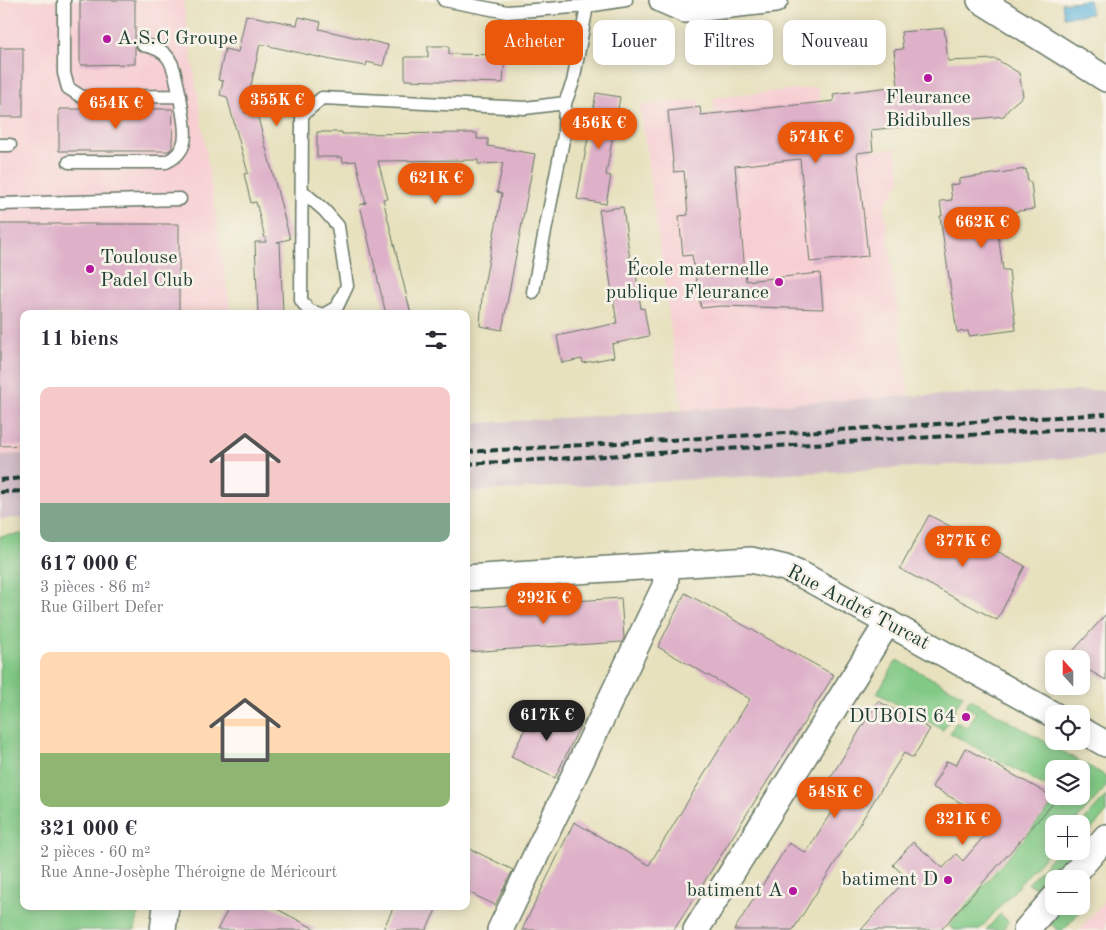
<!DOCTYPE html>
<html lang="fr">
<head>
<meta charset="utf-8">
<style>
  body { margin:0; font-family:"Old Standard TT",serif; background:#f7f7f7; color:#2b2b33; height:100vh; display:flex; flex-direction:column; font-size:19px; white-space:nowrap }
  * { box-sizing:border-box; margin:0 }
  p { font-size:16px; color:#7c7c81 }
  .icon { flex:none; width:28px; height:28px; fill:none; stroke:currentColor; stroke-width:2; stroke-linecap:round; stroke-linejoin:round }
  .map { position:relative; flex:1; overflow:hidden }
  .panel { position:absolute; left:20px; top:310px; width:450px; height:600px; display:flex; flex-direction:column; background:#fff; border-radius:10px; box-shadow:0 2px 12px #0003 }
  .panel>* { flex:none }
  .banner { position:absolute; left:485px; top:20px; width:475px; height:45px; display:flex; gap:10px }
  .needle { width:32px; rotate:339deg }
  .tools { position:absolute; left:1045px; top:650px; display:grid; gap:10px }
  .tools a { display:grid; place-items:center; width:45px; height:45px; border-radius:10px; background:#fff; box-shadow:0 2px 12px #0003; font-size:25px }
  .price { position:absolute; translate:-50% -42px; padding:0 11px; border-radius:18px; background:#ea580c; color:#fff; font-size:16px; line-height:32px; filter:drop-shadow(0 1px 2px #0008) }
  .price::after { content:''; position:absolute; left:50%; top:30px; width:15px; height:11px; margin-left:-8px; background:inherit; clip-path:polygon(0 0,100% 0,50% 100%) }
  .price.active { background:#222; color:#fff }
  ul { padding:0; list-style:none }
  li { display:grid; align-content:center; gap:10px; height:265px; padding:0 20px }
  li span { display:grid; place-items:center; height:155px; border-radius:10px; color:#555 }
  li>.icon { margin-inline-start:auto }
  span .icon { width:90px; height:90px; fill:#fffc; stroke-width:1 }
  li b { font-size:21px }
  h2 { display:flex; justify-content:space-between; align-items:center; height:60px; padding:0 20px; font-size:21px }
  .tag { padding:0 18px; border-radius:10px; background:#fff; box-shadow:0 2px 12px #0003; font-size:18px; line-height:45px }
  .tag.active { background:#ea580c; color:#fff }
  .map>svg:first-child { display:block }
  .built { fill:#f7cfd3 }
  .industrial { fill:#d2bdc7 }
  .green { fill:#81c985; stroke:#50835c }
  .water { fill:#61b5dd; stroke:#407988 }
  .building { fill:#deb1c9 }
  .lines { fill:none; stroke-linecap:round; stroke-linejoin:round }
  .lane-casing { stroke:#657664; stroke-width:15 }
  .street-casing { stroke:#657664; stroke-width:28 }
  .lane { stroke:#fff; stroke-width:12 }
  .street { stroke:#fff; stroke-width:25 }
  .rail { stroke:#1f3d34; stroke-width:4; stroke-dasharray:8 4; stroke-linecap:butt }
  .poi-dot { fill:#b5179e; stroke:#f7f3e8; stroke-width:2 }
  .labels { text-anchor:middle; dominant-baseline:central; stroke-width:5; stroke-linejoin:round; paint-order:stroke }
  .poi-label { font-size:20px; fill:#1f3d34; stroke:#f7f3e8; text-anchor:end }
  .street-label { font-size:20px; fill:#1f3d34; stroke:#f7f3e8 }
</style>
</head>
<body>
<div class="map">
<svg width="1106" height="930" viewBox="0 0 1106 930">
  <rect width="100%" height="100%" fill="#f7f3e8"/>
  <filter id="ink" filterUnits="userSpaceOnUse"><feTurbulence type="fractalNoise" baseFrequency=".02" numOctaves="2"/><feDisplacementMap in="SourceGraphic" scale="10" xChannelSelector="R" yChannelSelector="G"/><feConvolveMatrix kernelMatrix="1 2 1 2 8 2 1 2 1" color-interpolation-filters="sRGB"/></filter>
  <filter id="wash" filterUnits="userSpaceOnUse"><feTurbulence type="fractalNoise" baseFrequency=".0096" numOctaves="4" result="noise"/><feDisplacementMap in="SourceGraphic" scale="20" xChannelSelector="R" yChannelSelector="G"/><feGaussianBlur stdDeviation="1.12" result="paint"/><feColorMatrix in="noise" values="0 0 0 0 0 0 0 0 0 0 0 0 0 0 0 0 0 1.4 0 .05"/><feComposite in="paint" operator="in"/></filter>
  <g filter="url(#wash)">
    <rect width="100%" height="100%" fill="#e7e1be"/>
    <!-- built -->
    <path class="built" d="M 0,0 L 183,0 L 231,314 L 24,314 L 24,454 L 0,455 Z
      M 818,87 L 820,104 L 834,103 L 833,94 L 867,90 L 873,151 L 896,148 L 901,181 L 884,206 L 909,396 L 682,410 L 640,106 L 699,99 L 701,117 L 715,115 L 713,98 Z
      M 1106,899 L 1106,930 L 1079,930 Z"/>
    <!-- industrial -->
    <path class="industrial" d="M 1106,390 L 1106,456 L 466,492 L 466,424 L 909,396 Z
      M 24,454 L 24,518 L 0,519 L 0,455 Z"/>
    <!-- green -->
    <path class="green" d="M 24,534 L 24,906 L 139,906 L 135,930 L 0,930 L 0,536 Z
      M 897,660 L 963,695 L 943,730 L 877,693 Z
      M 970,699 L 1106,776 L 1106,787 L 1073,824 L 1054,824 L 1054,846 L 979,930 L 954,930 L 949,926 L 1060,796 L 1081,796 L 1081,769 L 1054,769 L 1054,791 L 950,733 L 956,722 L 968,728 L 976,713 L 966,706 Z
      M 1106,796 L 1106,813 L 1081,841 L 1081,824 Z
      M 1057,851 L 1072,851 L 1038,888 L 1028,884 Z
      M 1059,906 L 1073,906 L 1081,910 L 1064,930 L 1057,930 L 1048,921 Z
      M 1000,914 L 1009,922 L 1002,930 L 986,930 Z"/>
    <!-- water -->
    <path class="water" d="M 1089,0 L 1091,14 L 1064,17 L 1062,3 Z"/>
    <g id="blocks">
      <!-- building -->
      <path class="building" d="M 80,0 L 135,0 L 135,64 L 80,65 Z
        M 246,15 L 297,25 L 299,17 L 321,22 L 319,29 L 388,45 L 383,66 L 367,62 L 366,66 L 336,61 L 260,44 L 245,113 L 256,110 L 290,239 L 277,242 L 280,242 L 283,314 L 258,314 L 255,242 L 266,242 L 256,202 L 251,203 L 244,174 L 248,173 L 227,97 L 220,95 L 223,81 L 218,80 L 225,49 L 238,52 Z
        M 944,28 L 948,61 L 996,59 L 1019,73 L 1023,96 L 1010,107 L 1004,116 L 871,130 L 873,151 L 857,153 L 868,256 L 810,262 L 800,159 L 735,166 L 746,281 L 820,273 L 823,309 L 720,306 L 701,308 L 692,255 L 683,256 L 679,216 L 688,215 L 684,171 L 674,172 L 668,111 L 700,107 L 701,115 L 834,101 L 833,94 L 898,86 L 894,50 L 903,49 L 901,32 Z
        M 428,46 L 449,46 L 449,54 L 505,55 L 503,83 L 405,80 L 405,57 L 428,57 Z
        M 0,48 L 23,48 L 23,117 L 0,117 Z
        M 596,93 L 620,97 L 618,109 L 629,111 L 616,117 L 606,175 L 611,176 L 606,204 L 577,199 Z
        M 59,109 L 173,109 L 172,147 L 169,151 L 59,151 Z
        M 317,132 L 342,132 L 342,134 L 477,133 L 477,139 L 488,139 L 488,146 L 535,154 L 502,330 L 480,326 L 482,295 L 502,194 L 497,192 L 503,163 L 478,164 L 478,160 L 378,161 L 388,199 L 383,199 L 411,314 L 386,314 L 360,205 L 366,203 L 356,161 L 343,162 L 342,157 L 317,157 Z
        M 1026,169 L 1028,182 L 1031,182 L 1034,209 L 1004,213 L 997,226 L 1003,270 L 1009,270 L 1016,330 L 969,336 L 968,331 L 957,332 L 940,216 L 942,216 L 940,201 L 952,200 L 950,185 L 959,184 L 959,179 Z
        M 623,207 L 631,267 L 635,266 L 641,309 L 644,308 L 649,336 L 612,344 L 614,357 L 583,363 L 582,359 L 562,363 L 557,336 L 617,323 L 599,210 Z
        M 0,224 L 179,224 L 179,314 L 24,314 L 24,445 L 0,446 Z
        M 929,515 L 1025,566 L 997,620 L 900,569 Z
        M 685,593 L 834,675 L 674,930 L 522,930 L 574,822 L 649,865 L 750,699 L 658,647 Z
        M 621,598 L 624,638 L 622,642 L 466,652 L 466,608 Z
        M 1106,614 L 1106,680 L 1081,666 L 1081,659 L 1066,659 Z
        M 878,701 L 930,729 L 913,758 L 904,753 L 793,930 L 734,930 L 789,843 L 806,853 L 838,801 L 822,791 Z
        M 553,704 L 569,712 L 566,719 L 580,726 L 555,778 L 511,757 L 526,727 L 535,732 L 547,709 L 550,711 Z
        M 965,748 L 1057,799 L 941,930 L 861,930 L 907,878 L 893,865 L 913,842 L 943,868 L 956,854 L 963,861 L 996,822 L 932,787 L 947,761 L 956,765 Z
        M 466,847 L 513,870 L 495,905 L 466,891 Z
        M 230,906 L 271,906 L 317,930 L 217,930 Z
        M 394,906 L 438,906 L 426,930 L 383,930 Z"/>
    </g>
  </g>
  <g filter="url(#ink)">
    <use href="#blocks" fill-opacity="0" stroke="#657664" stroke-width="1"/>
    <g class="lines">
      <!-- lane casing -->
      <g class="lane-casing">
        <path id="lane" d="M 64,0 L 64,73 L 68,88 L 82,97 L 180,96 C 183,122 195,149 166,162 L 69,162
          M 444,0 L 507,12 L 587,6 L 626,0
          M 143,45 C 175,50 173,69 180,96
          M 0,145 L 10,145
          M 302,191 L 324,210 L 338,226 L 347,286 L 337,307 L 325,314
          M 0,204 L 180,199
          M 533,292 L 564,135 L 565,103 L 573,82 L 587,6
          M 320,314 L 308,310 L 301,300 L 302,115 L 322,98 L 525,108 L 565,103"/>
      </g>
      <!-- street casing -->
      <g class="street-casing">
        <path id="street" d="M 662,0 L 685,10 L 775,0
          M 980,0 L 1106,79
          M 466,578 L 751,560 L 785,568 L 804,576 L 1054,715
          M 1081,730 L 1106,744
          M 1070,879 L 1106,837
          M 163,930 L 166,906
          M 500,930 L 665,586 L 667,566
          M 696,930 L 888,622
          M 1026,930 L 1054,898"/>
      </g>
      <!-- lane -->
      <use href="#lane" class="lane"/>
      <!-- street -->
      <use href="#street" class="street"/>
      <!-- rail -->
      <path class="rail" d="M 466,452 L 1106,414
        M 466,464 L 1106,427
        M 0,480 L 24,478
        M 0,492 L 24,491"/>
    </g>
  </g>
  <!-- markers -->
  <g class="poi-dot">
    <circle cx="107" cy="39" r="5"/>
    <circle cx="928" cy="78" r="5"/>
    <circle cx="90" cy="269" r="5"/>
    <circle cx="779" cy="282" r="5"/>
    <circle cx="966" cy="717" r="5"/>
    <circle cx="948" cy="880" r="5"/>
    <circle cx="793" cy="891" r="5"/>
  </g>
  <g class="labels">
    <!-- poi labels -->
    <g class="poi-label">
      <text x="117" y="39" text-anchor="start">A.S.C Groupe</text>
      <text x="928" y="98" text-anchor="middle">Fleurance<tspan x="928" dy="23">Bidibulles</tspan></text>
      <text x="100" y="258" text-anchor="start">Toulouse<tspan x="100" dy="23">Padel Club</tspan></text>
      <text x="769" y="270">École maternelle<tspan x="769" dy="23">publique Fleurance</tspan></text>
      <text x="956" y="717">DUBOIS 64</text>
      <text x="938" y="880">batiment D</text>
      <text x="783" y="891">batiment A</text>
    </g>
    <!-- street labels -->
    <g class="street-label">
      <text transform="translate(858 608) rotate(28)">Rue André Turcat</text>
    </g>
  </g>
</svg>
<div class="tools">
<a><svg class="needle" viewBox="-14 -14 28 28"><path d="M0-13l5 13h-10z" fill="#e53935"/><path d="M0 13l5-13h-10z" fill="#7c7c81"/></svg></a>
<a><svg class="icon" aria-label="locate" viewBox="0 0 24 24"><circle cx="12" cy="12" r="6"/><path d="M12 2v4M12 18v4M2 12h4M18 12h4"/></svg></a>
<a><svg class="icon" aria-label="layers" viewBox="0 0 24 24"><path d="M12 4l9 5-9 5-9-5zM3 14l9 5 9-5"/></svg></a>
<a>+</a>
<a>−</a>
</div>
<b class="price" style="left:277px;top:127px">355K €</b>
<b class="price" style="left:116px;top:130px">654K €</b>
<b class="price" style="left:599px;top:150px">456K €</b>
<b class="price" style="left:816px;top:164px">574K €</b>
<b class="price" style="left:436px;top:205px">621K €</b>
<b class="price" style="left:982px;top:249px">662K €</b>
<b class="price" style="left:963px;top:568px">377K €</b>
<b class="price" style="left:544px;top:625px">292K €</b>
<b class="price active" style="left:547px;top:742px">617K €</b>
<b class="price" style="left:835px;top:819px">548K €</b>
<b class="price" style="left:963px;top:846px">321K €</b>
<div class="banner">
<a class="tag active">Acheter</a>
<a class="tag">Louer</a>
<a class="tag">Filtres</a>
<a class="tag">Nouveau</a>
</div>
<section class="panel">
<h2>11 biens<svg class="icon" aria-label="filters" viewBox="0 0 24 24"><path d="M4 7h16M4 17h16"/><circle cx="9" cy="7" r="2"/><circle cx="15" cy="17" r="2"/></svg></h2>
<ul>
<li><span style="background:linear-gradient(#f6c9c9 75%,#7fa58c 0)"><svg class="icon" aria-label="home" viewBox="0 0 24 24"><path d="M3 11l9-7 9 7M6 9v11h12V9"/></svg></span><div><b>617 000 €</b><p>3 pièces · 86 m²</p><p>Rue Gilbert Defer</p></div></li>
<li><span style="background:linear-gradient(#ffd9b3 65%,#8fb573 0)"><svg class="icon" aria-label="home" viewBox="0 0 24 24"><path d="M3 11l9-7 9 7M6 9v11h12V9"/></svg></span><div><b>321 000 €</b><p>2 pièces · 60 m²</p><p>Rue Anne-Josèphe Théroigne de Méricourt</p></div></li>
</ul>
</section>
</div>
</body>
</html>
